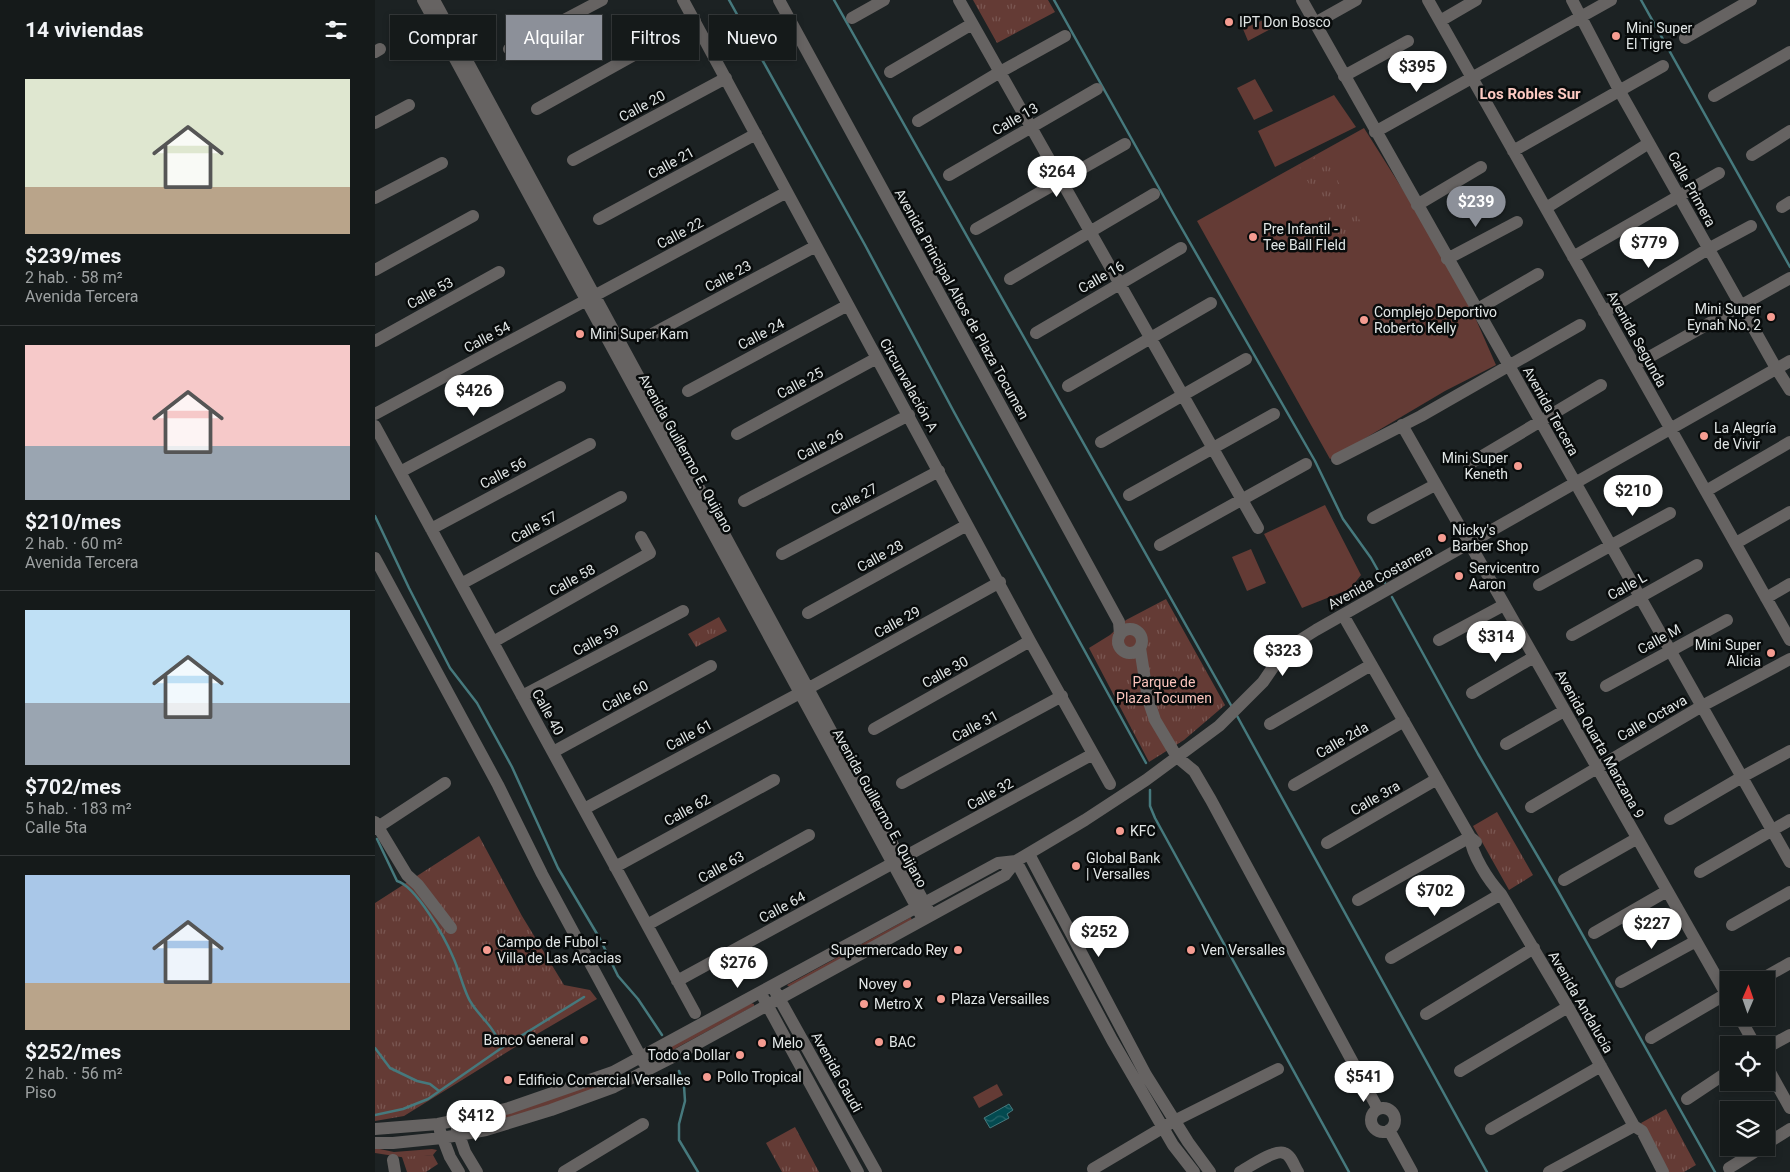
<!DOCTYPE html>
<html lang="es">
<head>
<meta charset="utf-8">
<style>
  body { margin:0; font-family:Roboto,sans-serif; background:#1e2323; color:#f1f3f6; height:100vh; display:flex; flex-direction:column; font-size:19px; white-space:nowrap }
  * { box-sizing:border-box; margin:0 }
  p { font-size:16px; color:#9da1a2 }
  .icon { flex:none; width:28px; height:28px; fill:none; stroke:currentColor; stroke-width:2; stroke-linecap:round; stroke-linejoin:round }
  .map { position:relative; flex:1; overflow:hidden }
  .details { display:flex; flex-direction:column; background:#151a1a; width:375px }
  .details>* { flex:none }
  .banner { position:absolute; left:15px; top:15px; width:475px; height:45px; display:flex; gap:10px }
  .needle { width:32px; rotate:2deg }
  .buttons { position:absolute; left:1345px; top:971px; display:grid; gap:10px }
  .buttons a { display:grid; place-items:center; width:55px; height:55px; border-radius:0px; background:#151a1a; box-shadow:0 2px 8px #0003,0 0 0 1px #343839; font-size:25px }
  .price { position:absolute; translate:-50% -42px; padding:0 11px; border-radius:18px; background:#fff; color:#222; font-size:16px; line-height:32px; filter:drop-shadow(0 1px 2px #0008) }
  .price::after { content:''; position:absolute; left:50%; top:30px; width:15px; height:11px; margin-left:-8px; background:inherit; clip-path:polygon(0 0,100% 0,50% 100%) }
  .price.current { background:#8c9099; color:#fff }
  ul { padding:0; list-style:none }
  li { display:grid; align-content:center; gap:10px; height:265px; padding:0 25px }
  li+li { border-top:1px solid #343839 }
  li span { display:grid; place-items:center; height:155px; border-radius:0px; color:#555 }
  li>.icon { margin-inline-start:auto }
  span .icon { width:90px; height:90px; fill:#fffc; stroke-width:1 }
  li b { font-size:21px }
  h2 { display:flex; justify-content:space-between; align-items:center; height:60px; padding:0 25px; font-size:21px }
  .chip { padding:0 18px; border-radius:0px; background:#151a1a; box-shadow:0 2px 8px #0003,0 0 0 1px #343839; font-size:18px; line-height:45px }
  .chip.current { background:#8c9099; color:#fff }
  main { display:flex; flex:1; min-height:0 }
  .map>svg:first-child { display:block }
  .grass { fill:#643b35 }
  .park { fill:url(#park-tufts) }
  .water { fill:url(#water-waves); stroke:#46797d }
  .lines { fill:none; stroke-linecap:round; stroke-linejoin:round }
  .stream { stroke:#46797d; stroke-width:2.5 }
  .minor { stroke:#666362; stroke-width:12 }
  .poi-dot { fill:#f59c91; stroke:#080b0b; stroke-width:2 }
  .labels { text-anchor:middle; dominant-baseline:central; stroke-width:5; stroke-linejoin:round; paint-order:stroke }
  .poi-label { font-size:14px; fill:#e1e6e6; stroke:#080b0b; text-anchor:start }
  .street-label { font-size:14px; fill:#e1e6e6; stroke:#080b0b }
  .park-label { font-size:14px; fill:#fcc5bd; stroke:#080b0b }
  .neighbourhood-label { font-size:15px; font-weight:bold; fill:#fecbc3; stroke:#080b0b }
</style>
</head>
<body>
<main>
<section class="details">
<h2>14 viviendas<svg class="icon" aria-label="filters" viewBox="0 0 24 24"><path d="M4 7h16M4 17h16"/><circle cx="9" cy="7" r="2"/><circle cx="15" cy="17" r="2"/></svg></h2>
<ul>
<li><span style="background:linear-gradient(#dfe7d0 70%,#b9a48a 0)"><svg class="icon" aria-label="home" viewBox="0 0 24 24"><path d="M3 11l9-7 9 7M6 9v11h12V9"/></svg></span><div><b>$239/mes</b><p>2 hab. · 58 m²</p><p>Avenida Tercera</p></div></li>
<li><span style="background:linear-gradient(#f6c9c9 65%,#9aa5b1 0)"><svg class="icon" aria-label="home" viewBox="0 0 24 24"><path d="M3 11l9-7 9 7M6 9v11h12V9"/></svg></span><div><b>$210/mes</b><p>2 hab. · 60 m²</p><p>Avenida Tercera</p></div></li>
<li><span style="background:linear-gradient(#bfe0f5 60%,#9aa5b1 0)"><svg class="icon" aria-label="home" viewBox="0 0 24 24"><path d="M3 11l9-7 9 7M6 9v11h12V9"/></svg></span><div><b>$702/mes</b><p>5 hab. · 183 m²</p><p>Calle 5ta</p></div></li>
<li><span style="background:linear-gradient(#a9c7e8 70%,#b9a48a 0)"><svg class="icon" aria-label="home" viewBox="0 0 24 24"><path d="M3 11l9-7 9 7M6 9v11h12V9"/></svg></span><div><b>$252/mes</b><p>2 hab. · 56 m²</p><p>Piso</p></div></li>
</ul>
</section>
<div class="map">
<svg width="1415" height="1172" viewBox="0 0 1415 1172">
  <defs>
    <pattern id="park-tufts" width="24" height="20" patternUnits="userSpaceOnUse" patternTransform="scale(1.25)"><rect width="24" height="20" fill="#643b35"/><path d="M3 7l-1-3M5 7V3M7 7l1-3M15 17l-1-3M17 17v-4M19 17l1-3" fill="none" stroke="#7a5752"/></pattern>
    <pattern id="water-waves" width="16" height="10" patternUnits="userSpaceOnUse" patternTransform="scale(1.25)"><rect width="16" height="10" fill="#034a50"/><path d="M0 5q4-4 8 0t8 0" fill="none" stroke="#276469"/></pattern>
  </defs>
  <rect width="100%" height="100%" fill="#1c2223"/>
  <!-- grass -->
  <path class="grass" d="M 895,17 L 903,25 L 873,41 L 868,29 Z
    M 880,79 L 898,111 L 879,120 L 862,88 Z
    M 959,95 L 981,127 L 900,167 L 883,131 Z
    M 989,128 L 1081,274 L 1121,365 L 1070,391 L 955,459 L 822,221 Z
    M 950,505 L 986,575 L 975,589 L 927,608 L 889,534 Z
    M 876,549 L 891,583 L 872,591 L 857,557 Z
    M 536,917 L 537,921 L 415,987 L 413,986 L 412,985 Z
    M 376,1003 L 379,1004 L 379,1006 L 294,1052 L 293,1048 Z
    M 243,1075 L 243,1079 C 194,1099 144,1117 92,1128 L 94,1124 Z
    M 622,1084 L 628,1095 L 604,1108 L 598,1097 Z
    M 0,1148 L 19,1152 L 57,1149 L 62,1150 L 58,1155 L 32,1158 L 0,1153 Z"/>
  <!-- park -->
  <path class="park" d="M 598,0 L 673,0 L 680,12 L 622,43 Z
    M 947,153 L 988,226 L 965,239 L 924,166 Z
    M 791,599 L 850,705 L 809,740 L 774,762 L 714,648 L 735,635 L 751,620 Z
    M 344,617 L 352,631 L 321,647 L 313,634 Z
    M 1122,812 L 1158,875 L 1134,890 L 1098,826 Z
    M 104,836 L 147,916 L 189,985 L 215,990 L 222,999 L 145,1044 L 29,1116 L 0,1121 L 0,903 Z
    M 1291,1109 L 1321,1165 L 1309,1172 L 1293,1172 L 1266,1123 Z
    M 420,1127 L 444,1172 L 407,1172 L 391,1143 Z
    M 58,1155 L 63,1164 L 51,1172 L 32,1172 L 27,1157 Z"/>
  <!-- water -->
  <path class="water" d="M 634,1104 L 638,1110 L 632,1114 L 634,1118 L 615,1128 L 609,1118 Z"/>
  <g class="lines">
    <!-- stream -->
    <path class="stream" d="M 354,0 L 490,245 L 579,412 L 771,763
      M 459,0 L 857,707
      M 679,0 L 798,213 L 940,461 L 968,519 L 996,558 L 1010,583
      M 1266,0 L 1415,267
      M 0,516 L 34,588 L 75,668 L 102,703 L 137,767 L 183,868 L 225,939 L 243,976 L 263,999 L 287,1035
      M 1017,597 L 1103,754 L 1183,891 L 1340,1172
      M 861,714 L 1112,1172
      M 775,790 L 775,806 L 780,818 L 974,1172
      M 2,839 L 22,881 C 41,886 70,938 78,957 C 84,970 87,984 93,997 C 97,1007 106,1015 113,1024 C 119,1031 123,1039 128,1047
      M 0,1048 L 15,1068 L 42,1081 L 55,1084 L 64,1091
      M 304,1071 L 309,1086 L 310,1101 L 304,1124 L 304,1140 L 323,1172
      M 0,1115 L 28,1109 L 53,1099 L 128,1047 L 209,997"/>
    <!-- minor -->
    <path class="minor" d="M 48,0 L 548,919
      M 59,0 L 556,915
      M 308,0 L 655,641 L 735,784
      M 404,0 L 744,622 L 745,635
      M 584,0 L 883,528
      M 927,0 L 1415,862
      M 1053,0 L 1415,640
      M 1197,0 L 1244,90 L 1401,368 L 1415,390
      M 477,18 L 509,0
      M 1065,21 L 1101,0
      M 940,23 L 981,0
      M 1310,38 L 1376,0
      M 134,49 L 227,0
      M 0,52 L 5,49
      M 515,72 L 597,24
      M 969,76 L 1033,41
      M 1339,96 L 1415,52
      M 162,109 L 320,21
      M 543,121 L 625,72 L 690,36
      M 0,123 L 34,105
      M 1000,132 L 1236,0
      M 1138,151 L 1288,66
      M 1377,155 L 1415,131
      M 198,160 L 351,78
      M 574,175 L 722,89
      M 0,198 L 67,163
      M 1042,205 L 1106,167
      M 1407,207 L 1415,202
      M 1171,208 L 1274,143
      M 224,219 L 381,134
      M 601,229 L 750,144
      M 1198,257 L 1344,173
      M 1072,259 L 1142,222
      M 0,270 L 98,216
      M 635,279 L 779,194
      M 1101,310 L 1163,274
      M 1229,312 L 1333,249 L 1376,226
      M 279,333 L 441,246
      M 661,333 L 806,248
      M 0,341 L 124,272
      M 1260,365 L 1415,278
      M 693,386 L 836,303
      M 313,391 L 473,305
      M 0,414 L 412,192
      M 1027,425 L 1354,999
      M 0,426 L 320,1013
      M 362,434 L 502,358
      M 726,442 L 871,359
      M 962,459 L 1046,416 L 1205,325
      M 1094,464 L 1226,385
      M 25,472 L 185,387
      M 1331,491 L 1415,442
      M 754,495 L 899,414
      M 369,501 L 534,415
      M 998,518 L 1060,485
      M 56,529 L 215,444
      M 1361,543 L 1415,512
      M 785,545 L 931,464
      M 407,554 L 564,471
      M 0,558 L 123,785 L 167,874 L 269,1063
      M 86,584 L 246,497
      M 1164,585 L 1295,513
      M 1391,598 L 1415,584
      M 433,613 L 592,525
      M 968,615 L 1095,837 L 1101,842
      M743 641a12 12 0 1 1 24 0a12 12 0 1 1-24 0Z
      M 1197,635 L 1322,565
      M 1064,640 L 1129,605
      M 118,642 L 275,553 L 266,537
      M 765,648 L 773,699 L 780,720 L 802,757 L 819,771 L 836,800 L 1003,1109
      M 1231,686 L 1352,620
      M 1097,693 L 1159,657
      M 147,696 L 308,611
      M 895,724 L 996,665
      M 499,729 L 655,641
      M 1131,744 L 1189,711
      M 178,752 L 336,666
      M 527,783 L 687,696
      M 919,785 L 1029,721
      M 1156,807 L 1327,706 L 1415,659
      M 209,809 L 425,693 L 625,582
      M 1295,819 L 1367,777 L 1415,751
      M 0,822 L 32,875 L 43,885 L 76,928
      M 0,829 L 70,783
      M 1095,837 C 1097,855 1113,880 1126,894 L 1193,1007 L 1259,1126 L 1267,1131 L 1288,1172
      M 952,843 L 1062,779
      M 654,854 L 771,1075 L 813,1142 L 835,1172
      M 641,861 L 737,1040 L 798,1145 L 819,1172
      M 240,867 L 399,780
      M 1325,872 L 1415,820
      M 1189,880 L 1261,839
      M 983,900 L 1095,837
      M 272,925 L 434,835
      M 1357,925 L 1415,892
      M 1219,933 L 1292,891
      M 1016,958 L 1126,894
      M 1385,980 L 1415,963
      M 302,981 L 718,754
      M 1246,982 L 1321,941
      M 400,991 L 501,1172
      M 389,999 L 483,1172
      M 1051,1014 L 1159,948
      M 1365,1018 L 1380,1045
      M 1276,1038 L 1351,994
      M 1391,1048 L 1415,1035
      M 1391,1065 L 1415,1108
      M 1085,1071 L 1193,1007
      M 1312,1099 L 1354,1071
      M996 1120a12 12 0 1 1 24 0a12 12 0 1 1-24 0Z
      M 0,1129 L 63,1124 L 102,1116 L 134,1108 L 238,1072 L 623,863 L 641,861
      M 82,1129 L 90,1152 L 102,1172
      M 1116,1129 L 1226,1066
      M 1014,1130 L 1037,1172
      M 65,1131 L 75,1157 L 84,1172
      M 0,1143 L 18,1143 L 67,1138 L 111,1130 L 176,1110 L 239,1087 L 296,1058 L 606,888 L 630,875 L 641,861 L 710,820 L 771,780 L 844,726 L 888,682 L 901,663 L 914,647 L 941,630 L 1415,361
      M 1391,1144 L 1415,1129
      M 18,1160 L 20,1172
      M 1354,1168 L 1386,1148
      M 718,1169 L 799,1121 L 903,1069
      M 189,1172 L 268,1124
      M 865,1172 C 874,1167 900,1149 909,1153 C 916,1155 919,1166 923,1172
      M 1174,1172 L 1259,1126"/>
  </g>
  <!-- markers -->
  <g class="poi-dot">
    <circle cx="854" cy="22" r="5"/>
    <circle cx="1241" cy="36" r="5"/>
    <circle cx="878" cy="237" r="5"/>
    <circle cx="1396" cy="317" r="5"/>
    <circle cx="989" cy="320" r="5"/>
    <circle cx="205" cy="334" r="5"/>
    <circle cx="1329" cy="436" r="5"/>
    <circle cx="1143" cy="466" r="5"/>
    <circle cx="1067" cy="538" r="5"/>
    <circle cx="1084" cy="576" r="5"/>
    <circle cx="1396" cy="653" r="5"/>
    <circle cx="745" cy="831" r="5"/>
    <circle cx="701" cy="866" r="5"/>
    <circle cx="112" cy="950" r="5"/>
    <circle cx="583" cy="950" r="5"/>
    <circle cx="816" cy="950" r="5"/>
    <circle cx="532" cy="984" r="5"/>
    <circle cx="566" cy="999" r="5"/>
    <circle cx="489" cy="1004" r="5"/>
    <circle cx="209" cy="1040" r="5"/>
    <circle cx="504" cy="1042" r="5"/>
    <circle cx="387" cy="1043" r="5"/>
    <circle cx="365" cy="1055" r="5"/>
    <circle cx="332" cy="1077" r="5"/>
    <circle cx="133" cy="1080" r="5"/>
  </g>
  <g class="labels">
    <!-- poi labels -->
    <g class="poi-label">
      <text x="864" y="22">IPT Don Bosco</text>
      <text x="1251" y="28">Mini Super<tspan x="1251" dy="16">El Tigre</tspan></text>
      <text x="888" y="229">Pre Infantil -<tspan x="888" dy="16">Tee Ball FIeld</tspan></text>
      <text x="1386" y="309" text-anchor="end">Mini Super<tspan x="1386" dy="16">Eynah No. 2</tspan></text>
      <text x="999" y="312">Complejo Deportivo<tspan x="999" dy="16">Roberto Kelly</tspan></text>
      <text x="215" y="334">Mini Super Kam</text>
      <text x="1339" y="428">La Alegría<tspan x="1339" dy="16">de Vivir</tspan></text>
      <text x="1133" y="458" text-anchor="end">Mini Super<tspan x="1133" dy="16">Keneth</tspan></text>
      <text x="1077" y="530">Nicky's<tspan x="1077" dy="16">Barber Shop</tspan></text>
      <text x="1094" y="568">Servicentro<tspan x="1094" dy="16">Aaron</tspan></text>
      <text x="1386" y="645" text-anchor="end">Mini Super<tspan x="1386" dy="16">Alicia</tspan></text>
      <text x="755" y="831">KFC</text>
      <text x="711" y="858">Global Bank<tspan x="711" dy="16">| Versalles</tspan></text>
      <text x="122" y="942">Campo de Fubol -<tspan x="122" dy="16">Villa de Las Acacias</tspan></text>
      <text x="573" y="950" text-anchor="end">Supermercado Rey</text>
      <text x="826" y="950">Ven Versalles</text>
      <text x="522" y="984" text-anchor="end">Novey</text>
      <text x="576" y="999">Plaza Versailles</text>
      <text x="499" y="1004">Metro X</text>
      <text x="199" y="1040" text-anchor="end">Banco General</text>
      <text x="514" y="1042">BAC</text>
      <text x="397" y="1043">Melo</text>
      <text x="355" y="1055" text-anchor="end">Todo a Dollar</text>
      <text x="342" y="1077">Pollo Tropical</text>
      <text x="143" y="1080">Edificio Comercial Versalles</text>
    </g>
    <!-- street labels -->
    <g class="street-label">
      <text transform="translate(267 106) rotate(-28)">Calle 20</text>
      <text transform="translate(640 119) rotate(-30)">Calle 13</text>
      <text transform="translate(296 163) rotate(-29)">Calle 21</text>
      <text transform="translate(1317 189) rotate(61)">Calle Primera</text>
      <text transform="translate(305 233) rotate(-28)">Calle 22</text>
      <text transform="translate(353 276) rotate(-28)">Calle 23</text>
      <text transform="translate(726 277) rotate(-30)">Calle 16</text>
      <text transform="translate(55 293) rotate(-29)">Calle 53</text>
      <text transform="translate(587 304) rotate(61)">Avenida Principal Altos de Plaza Tocumen</text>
      <text transform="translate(386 334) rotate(-28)">Calle 24</text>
      <text transform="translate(112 337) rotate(-28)">Calle 54</text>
      <text transform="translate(1262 339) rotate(61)">Avenida Segunda</text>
      <text transform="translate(425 383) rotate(-28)">Calle 25</text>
      <text transform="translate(534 385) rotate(61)">Circunvalación A</text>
      <text transform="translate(1176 411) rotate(61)">Avenida Tercera</text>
      <text transform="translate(445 445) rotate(-28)">Calle 26</text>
      <text transform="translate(311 453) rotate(61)">Avenida Guillermo E. Quijano</text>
      <text transform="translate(128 473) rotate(-28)">Calle 56</text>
      <text transform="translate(479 499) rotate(-28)">Calle 27</text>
      <text transform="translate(159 527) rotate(-29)">Calle 57</text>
      <text transform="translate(505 556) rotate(-29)">Calle 28</text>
      <text transform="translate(1005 577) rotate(-29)">Avenida Costanera</text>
      <text transform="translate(197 580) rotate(-29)">Calle 58</text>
      <text transform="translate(1252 586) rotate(-29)">Calle L</text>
      <text transform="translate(522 622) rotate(-29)">Calle 29</text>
      <text transform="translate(1284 639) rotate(-29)">Calle M</text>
      <text transform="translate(221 640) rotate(-28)">Calle 59</text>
      <text transform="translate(570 672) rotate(-29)">Calle 30</text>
      <text transform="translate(250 696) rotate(-28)">Calle 60</text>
      <text transform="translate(173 712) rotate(61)">Calle 40</text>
      <text transform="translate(1277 718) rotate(-30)">Calle Octava</text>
      <text transform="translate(600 726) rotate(-28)">Calle 31</text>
      <text transform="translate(314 735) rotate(-28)">Calle 61</text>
      <text transform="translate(967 740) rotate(-30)">Calle 2da</text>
      <text transform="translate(1225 744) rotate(61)">Avenida Quarta Manzana 9</text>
      <text transform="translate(615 794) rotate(-29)">Calle 32</text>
      <text transform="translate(1000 798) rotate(-30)">Calle 3ra</text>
      <text transform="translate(505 808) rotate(61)">Avenida Guillermo E. Quijano</text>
      <text transform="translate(312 810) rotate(-29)">Calle 62</text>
      <text transform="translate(346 867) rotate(-29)">Calle 63</text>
      <text transform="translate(407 907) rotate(-28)">Calle 64</text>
      <text transform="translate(1206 1002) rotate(60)">Avenida Andalucía</text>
      <text transform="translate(462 1072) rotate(61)">Avenida Gaudi</text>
    </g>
    <!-- park labels -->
    <g class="park-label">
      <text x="789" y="682">Parque de<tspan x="789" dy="16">Plaza Tocumen</tspan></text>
    </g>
    <!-- neighbourhood labels -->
    <g class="neighbourhood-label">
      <text x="1155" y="94">Los Robles Sur</text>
    </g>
  </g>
</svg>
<div class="buttons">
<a><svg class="needle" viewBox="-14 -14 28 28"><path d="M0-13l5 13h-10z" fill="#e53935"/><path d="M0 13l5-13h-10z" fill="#9da1a2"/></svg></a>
<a><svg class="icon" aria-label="locate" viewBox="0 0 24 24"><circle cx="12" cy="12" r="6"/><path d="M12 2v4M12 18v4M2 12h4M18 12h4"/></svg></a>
<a><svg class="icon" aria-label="layers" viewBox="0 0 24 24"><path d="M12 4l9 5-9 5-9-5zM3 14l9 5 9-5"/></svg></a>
</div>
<b class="price" style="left:1042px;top:93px">$395</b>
<b class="price" style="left:682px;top:198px">$264</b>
<b class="price current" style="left:1101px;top:228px">$239</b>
<b class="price" style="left:1274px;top:269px">$779</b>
<b class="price" style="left:99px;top:417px">$426</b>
<b class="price" style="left:1258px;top:517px">$210</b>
<b class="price" style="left:1121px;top:663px">$314</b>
<b class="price" style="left:908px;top:677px">$323</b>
<b class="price" style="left:1060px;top:917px">$702</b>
<b class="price" style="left:1277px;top:950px">$227</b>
<b class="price" style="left:724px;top:958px">$252</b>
<b class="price" style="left:363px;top:989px">$276</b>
<b class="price" style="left:989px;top:1103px">$541</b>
<b class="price" style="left:101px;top:1142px">$412</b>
<div class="banner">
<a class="chip">Comprar</a>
<a class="chip current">Alquilar</a>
<a class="chip">Filtros</a>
<a class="chip">Nuevo</a>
</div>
</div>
</main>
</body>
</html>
